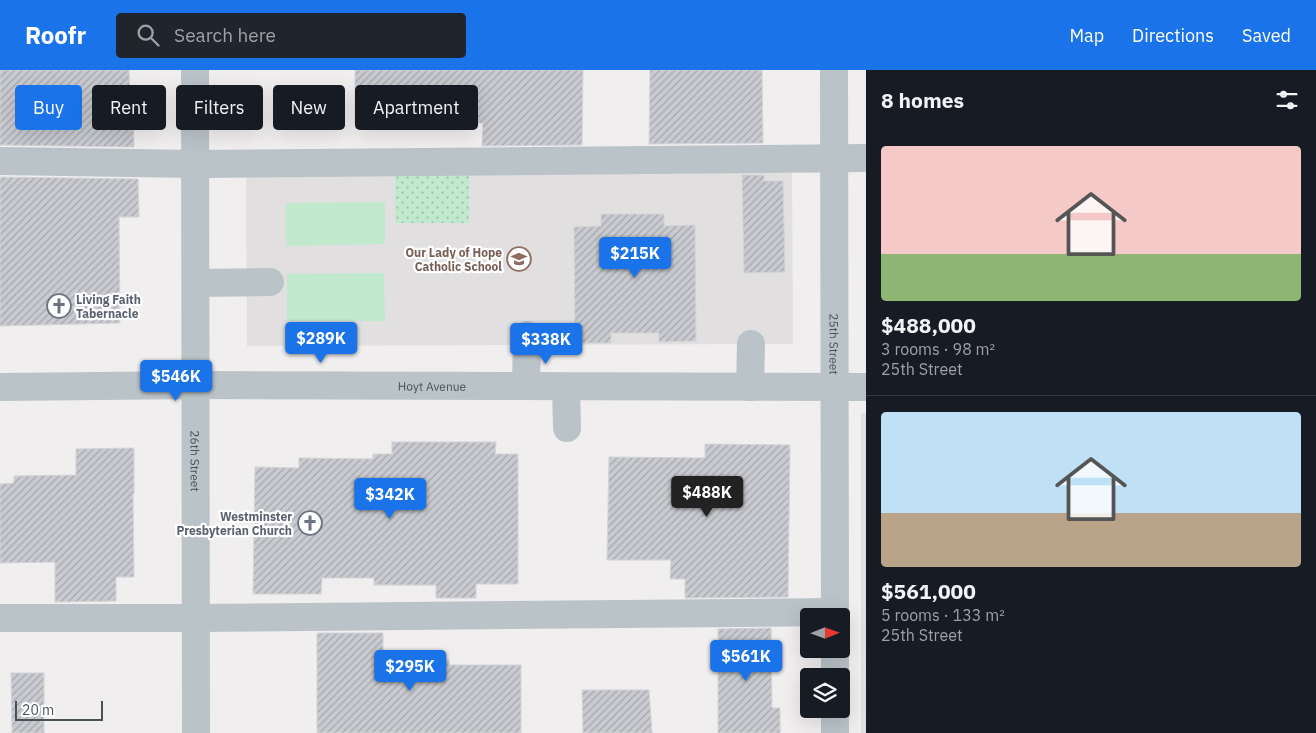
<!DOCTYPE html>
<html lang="en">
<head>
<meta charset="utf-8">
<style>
  body { margin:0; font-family:"IBM Plex Sans",sans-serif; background:#20242c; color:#f1f3f6; height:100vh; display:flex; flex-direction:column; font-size:19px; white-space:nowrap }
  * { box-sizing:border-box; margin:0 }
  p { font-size:16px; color:#9ea1a6 }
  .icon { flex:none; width:28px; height:28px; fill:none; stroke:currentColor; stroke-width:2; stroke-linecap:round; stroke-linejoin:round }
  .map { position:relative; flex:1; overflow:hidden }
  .sheet { display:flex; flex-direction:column; background:#171b24; width:450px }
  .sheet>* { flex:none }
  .banner { position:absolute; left:15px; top:15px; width:475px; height:45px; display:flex; gap:10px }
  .needle { width:32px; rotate:89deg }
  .fabs { position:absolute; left:800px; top:538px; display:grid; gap:10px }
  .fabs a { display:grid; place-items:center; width:50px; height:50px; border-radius:5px; background:#171b24; box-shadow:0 5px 20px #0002; font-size:25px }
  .scale { position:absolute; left:15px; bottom:12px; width:88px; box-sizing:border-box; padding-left:5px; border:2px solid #485258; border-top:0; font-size:14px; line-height:18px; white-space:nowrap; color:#485258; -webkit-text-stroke:4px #fff; paint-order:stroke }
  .price { position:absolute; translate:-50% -42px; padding:0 11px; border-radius:5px; background:#1a73e8; color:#fff; font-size:16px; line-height:32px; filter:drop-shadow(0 1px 2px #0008) }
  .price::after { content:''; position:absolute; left:50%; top:30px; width:15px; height:11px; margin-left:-8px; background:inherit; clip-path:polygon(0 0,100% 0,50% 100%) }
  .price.on { background:#222; color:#fff }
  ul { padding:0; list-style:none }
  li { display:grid; align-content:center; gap:10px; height:265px; padding:0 15px }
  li+li { border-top:1px solid #363941 }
  li span { display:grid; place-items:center; height:155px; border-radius:5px; color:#555 }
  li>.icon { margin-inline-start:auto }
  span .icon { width:90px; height:90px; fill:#fffc; stroke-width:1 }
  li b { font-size:21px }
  h2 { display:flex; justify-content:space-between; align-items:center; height:60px; padding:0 15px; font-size:21px }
  .pill { padding:0 18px; border-radius:5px; background:#171b24; box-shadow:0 5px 20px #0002; font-size:18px; line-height:45px }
  .pill.on { background:#1a73e8; color:#fff }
  header { display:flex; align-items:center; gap:30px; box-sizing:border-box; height:70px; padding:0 25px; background:#1a73e8; color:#fff }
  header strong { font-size:24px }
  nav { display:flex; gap:28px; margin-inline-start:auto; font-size:18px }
  .search { width:350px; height:45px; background:#20242c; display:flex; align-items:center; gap:12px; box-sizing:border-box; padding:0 18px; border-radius:5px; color:#9ea1a6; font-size:19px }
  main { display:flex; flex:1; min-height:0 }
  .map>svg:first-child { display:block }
  .education { fill:#e1dfdf }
  .park { fill:url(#park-dots) }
  .pitch { fill:#c0e9cd }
  .building { fill:url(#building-hatch); stroke:#d2d4d8 }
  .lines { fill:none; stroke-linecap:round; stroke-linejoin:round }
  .minor { stroke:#bac3c8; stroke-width:28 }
  .labels { text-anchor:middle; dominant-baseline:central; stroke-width:4.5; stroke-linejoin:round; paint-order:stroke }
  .education-label { font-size:12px; font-weight:bold; fill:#785e54; stroke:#fff; text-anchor:end }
  .worship-label { font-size:12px; font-weight:bold; fill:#5b616d; stroke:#fff; text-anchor:start }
  .street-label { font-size:12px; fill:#485258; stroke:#fff }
</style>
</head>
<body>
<header>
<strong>Roofr</strong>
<div class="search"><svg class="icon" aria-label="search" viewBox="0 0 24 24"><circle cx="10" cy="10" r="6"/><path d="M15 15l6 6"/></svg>Search here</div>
<nav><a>Map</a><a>Directions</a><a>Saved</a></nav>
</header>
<main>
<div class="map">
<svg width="866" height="663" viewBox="0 0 866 663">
  <defs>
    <pattern id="park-dots" width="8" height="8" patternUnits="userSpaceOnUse" patternTransform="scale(1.25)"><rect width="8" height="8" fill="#c0e9cd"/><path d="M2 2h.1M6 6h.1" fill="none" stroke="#9ebfa9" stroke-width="1.8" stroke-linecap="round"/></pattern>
    <pattern id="building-hatch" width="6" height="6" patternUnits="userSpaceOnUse" patternTransform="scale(1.25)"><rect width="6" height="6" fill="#c9cbd0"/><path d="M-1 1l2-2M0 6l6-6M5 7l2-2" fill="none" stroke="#a5a7ac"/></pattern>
  </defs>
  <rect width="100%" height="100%" fill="#f0eeee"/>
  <!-- education -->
  <path class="education" d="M 792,103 L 793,274 L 247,276 L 246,105 Z
    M 861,343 L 866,343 L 866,663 L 861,663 Z"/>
  <!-- park -->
  <path class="park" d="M 395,104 L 469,104 L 469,153 L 395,153 Z"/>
  <!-- pitch -->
  <path class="pitch" d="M 385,132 L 385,174 L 286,176 L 286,133 Z
    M 384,203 L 385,251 L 287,251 L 287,204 Z"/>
  <!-- building -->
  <path class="building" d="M 0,0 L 129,0 L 130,36 L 133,35 L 134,77 L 0,75 Z
    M 355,0 L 583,0 L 582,75 L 482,76 L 483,53 L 355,53 Z
    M 650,0 L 762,0 L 763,73 L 649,74 Z
    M 742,105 L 764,105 L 764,111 L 783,111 L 785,202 L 744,203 Z
    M 0,107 L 138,109 L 139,147 L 119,147 L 120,253 L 0,256 Z
    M 601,144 L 664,144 L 664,156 L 695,155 L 696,271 L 659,272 L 659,263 L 611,263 L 611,273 L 575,273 L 574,157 L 601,156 Z
    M 392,372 L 496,372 L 495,384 L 518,384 L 518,514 L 476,514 L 476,528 L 436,528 L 436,515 L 374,515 L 374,508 L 322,508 L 321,524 L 253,524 L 255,397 L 299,398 L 299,388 L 373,389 L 373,384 L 392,384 Z
    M 705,374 L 790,375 L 788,527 L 685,528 L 685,509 L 670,509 L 671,490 L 607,490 L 609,387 L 705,388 Z
    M 134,378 L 134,423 L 133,423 L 134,507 L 116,507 L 116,531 L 55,532 L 55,492 L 0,493 L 0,414 L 14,413 L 14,406 L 76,405 L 76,379 Z
    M 771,558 L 772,638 L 780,638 L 780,663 L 718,663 L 718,559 Z
    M 317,563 L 383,563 L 383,590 L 449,590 L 449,595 L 521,595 L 521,663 L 317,663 Z
    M 11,603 L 44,603 L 44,663 L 12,663 Z
    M 582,620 L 649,620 L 652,663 L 583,663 Z"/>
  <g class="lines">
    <!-- minor -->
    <g class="minor">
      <path id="s1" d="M 195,0 L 196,663"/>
      <path id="s2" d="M 834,0 L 835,546"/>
      <path d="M 0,91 L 196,94 L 866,88"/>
      <path d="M 196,213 L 270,212"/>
      <path d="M 526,316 L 527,265"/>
      <path id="s3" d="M 0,317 L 197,315 L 866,317"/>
      <path d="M 566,317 L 567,358"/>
      <path d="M 750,317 L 751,274"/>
      <path d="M 0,548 L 196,548 L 835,542"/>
      <path d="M 835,579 L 835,606"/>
      <path d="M 835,639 L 835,663"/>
    </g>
  </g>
  <!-- icons -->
  <defs>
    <g id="school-ring" transform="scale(1.25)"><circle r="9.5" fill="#fff" stroke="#8d6e63" stroke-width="1.5"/><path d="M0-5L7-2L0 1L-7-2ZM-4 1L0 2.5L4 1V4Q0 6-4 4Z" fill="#8d6e63"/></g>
    <g id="church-ring" transform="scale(1.25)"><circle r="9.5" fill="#fff" stroke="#6b7280" stroke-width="1.5"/><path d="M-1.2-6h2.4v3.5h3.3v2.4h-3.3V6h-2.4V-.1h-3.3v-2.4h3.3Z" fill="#6b7280"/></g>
  </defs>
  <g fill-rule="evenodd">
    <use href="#school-ring" x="519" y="189"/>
    <use href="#church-ring" x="59" y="236"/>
    <use href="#church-ring" x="310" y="453"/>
  </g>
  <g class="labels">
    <!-- education labels -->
    <g class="education-label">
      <text x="502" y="182">Our Lady of Hope<tspan x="502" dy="14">Catholic School</tspan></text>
    </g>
    <!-- worship labels -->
    <g class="worship-label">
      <text x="76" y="229">Living Faith<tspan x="76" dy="14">Tabernacle</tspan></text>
      <text x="292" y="446" text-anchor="end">Westminster<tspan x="292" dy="14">Presbyterian Church</tspan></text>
    </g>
    <!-- street labels -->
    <g class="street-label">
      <text stroke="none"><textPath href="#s2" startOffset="274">25th Street</textPath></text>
      <text stroke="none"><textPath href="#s3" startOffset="432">Hoyt Avenue</textPath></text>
      <text stroke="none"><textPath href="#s1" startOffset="391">26th Street</textPath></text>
    </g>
  </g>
</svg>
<div class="fabs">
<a><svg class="needle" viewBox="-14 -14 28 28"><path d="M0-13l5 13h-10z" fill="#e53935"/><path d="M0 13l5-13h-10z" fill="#9ea1a6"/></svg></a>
<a><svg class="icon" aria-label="layers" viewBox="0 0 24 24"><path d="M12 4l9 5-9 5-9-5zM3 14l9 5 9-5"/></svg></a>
</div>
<div class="scale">20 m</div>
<b class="price" style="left:635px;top:209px">$215K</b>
<b class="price" style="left:321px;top:294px">$289K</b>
<b class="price" style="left:546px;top:295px">$338K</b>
<b class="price" style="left:176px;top:332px">$546K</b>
<b class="price on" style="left:707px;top:448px">$488K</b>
<b class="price" style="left:390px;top:450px">$342K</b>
<b class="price" style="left:746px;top:612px">$561K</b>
<b class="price" style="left:410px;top:622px">$295K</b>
<div class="banner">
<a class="pill on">Buy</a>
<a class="pill">Rent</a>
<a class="pill">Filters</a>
<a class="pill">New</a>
<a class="pill">Apartment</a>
</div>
</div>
<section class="sheet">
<h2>8 homes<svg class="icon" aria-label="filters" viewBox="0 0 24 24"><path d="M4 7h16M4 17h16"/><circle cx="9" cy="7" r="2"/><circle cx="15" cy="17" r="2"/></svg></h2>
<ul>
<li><span style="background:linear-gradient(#f6c9c9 70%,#8fb573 0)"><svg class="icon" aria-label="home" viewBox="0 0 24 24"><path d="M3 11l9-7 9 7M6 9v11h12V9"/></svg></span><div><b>$488,000</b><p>3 rooms · 98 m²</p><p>25th Street</p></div></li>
<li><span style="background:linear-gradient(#bfe0f5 65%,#b9a48a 0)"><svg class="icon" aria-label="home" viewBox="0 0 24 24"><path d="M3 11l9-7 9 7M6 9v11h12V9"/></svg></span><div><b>$561,000</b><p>5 rooms · 133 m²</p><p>25th Street</p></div></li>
</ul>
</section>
</main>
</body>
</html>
